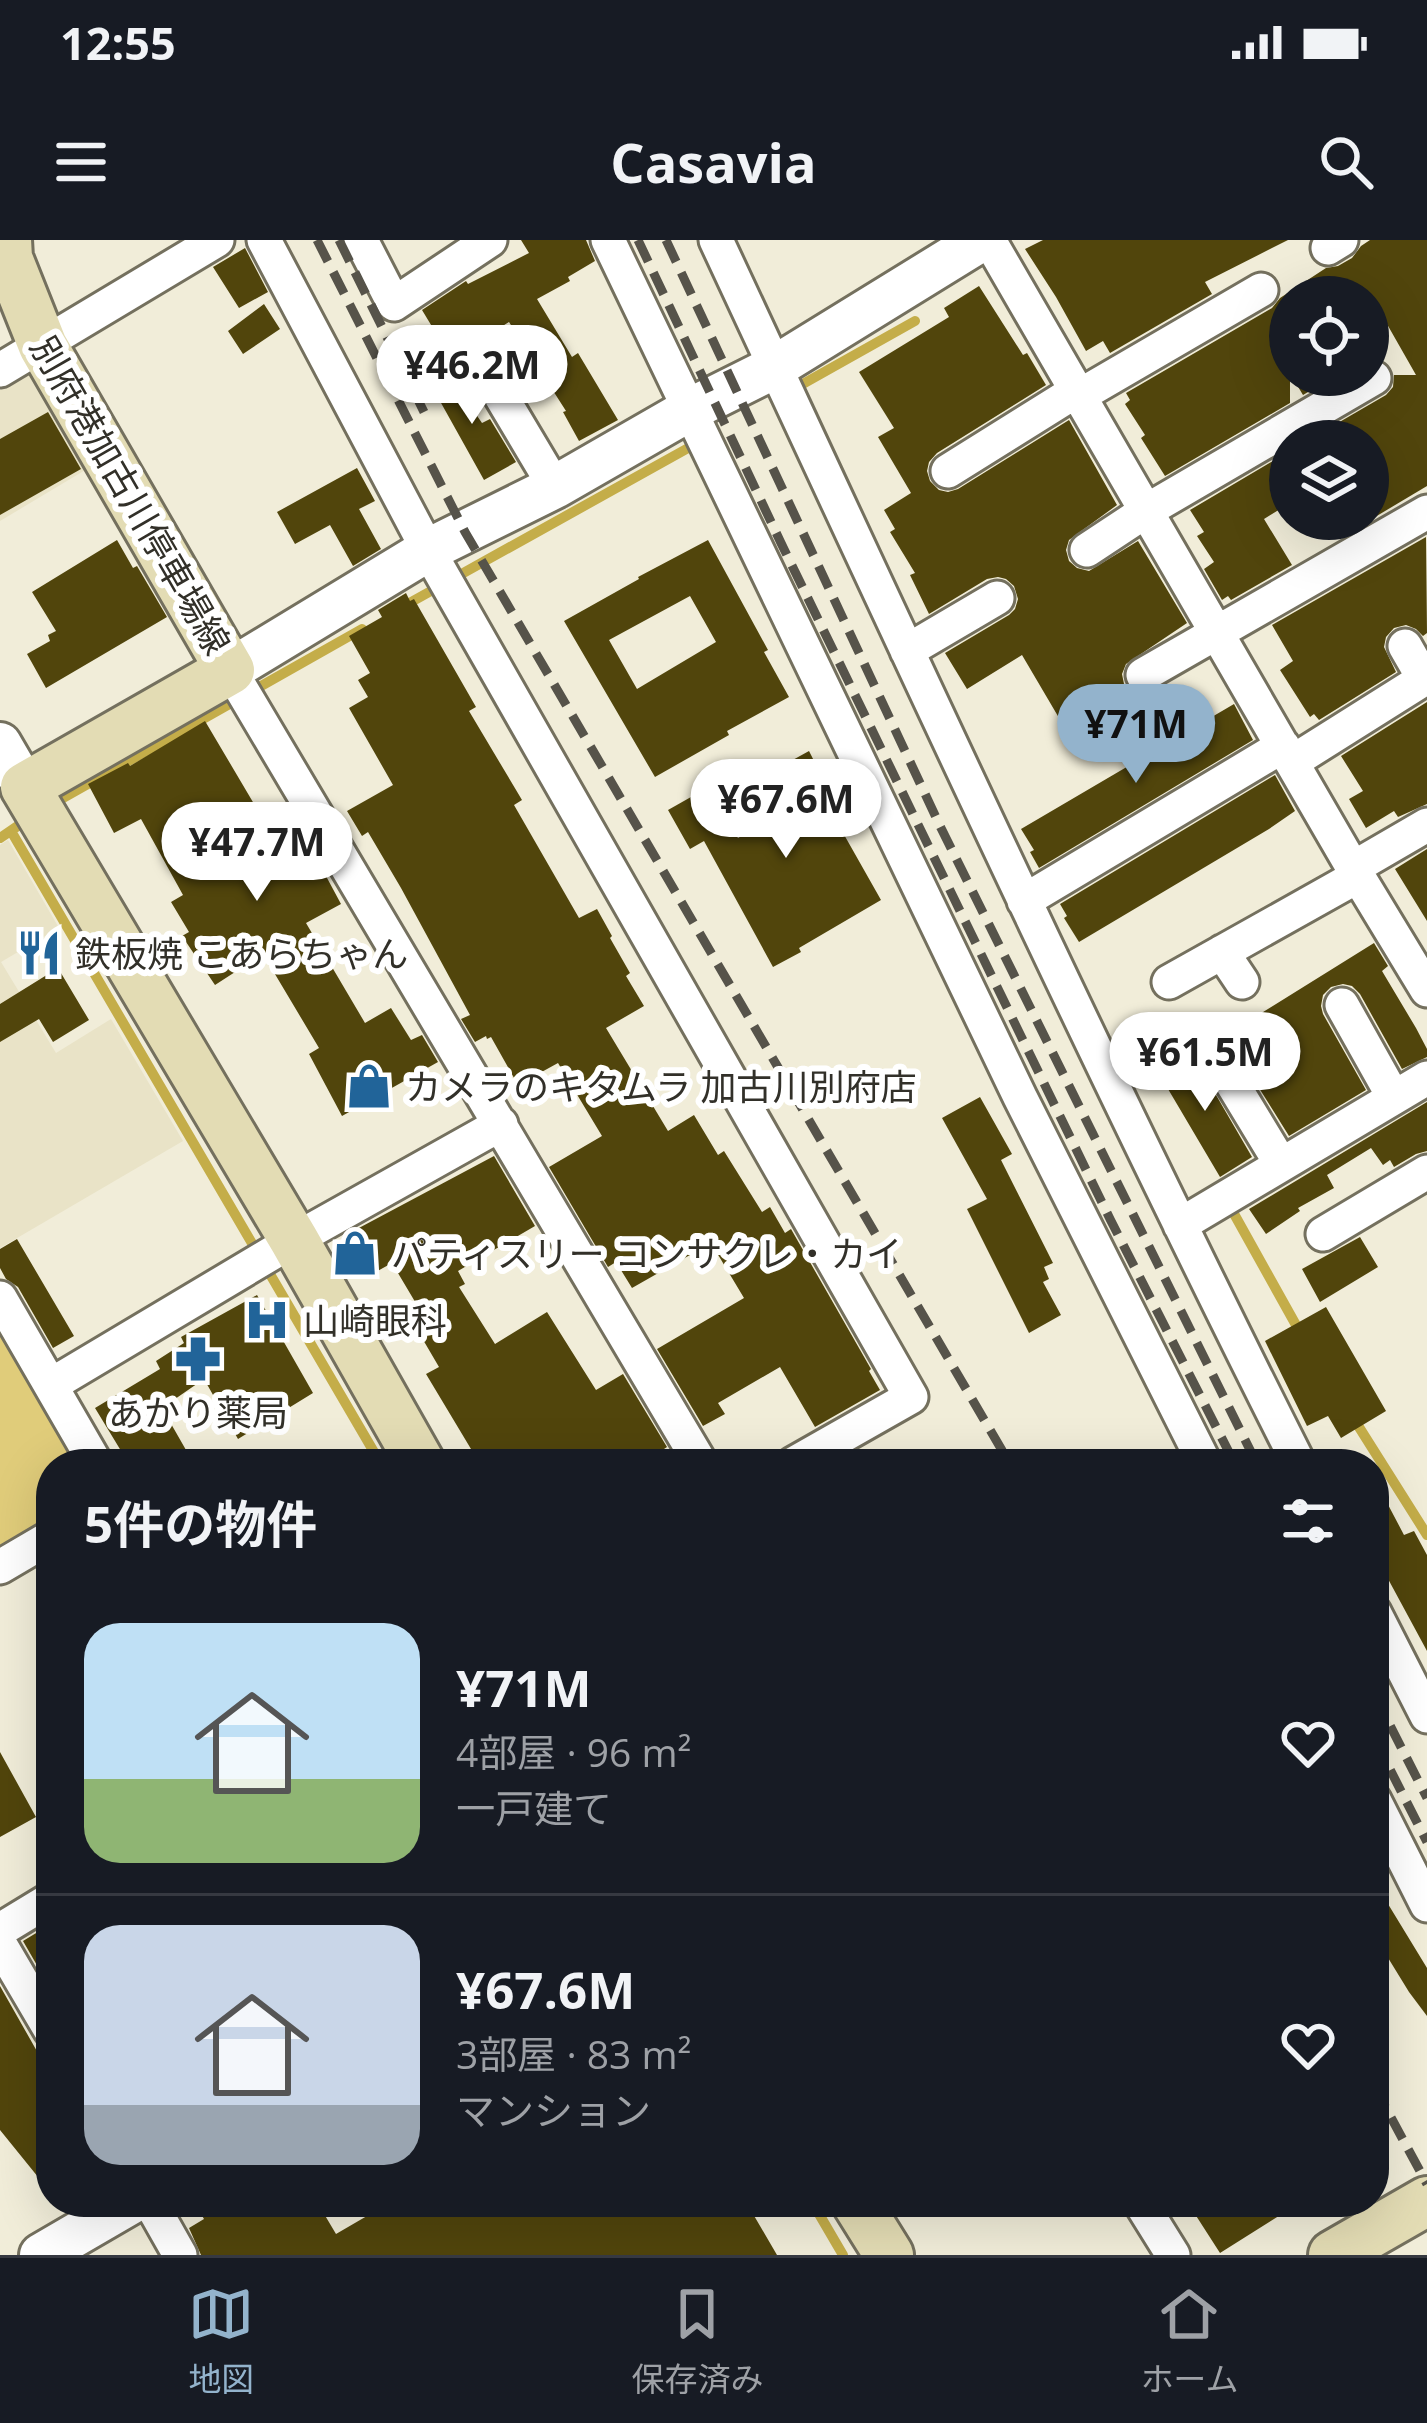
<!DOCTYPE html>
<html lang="ja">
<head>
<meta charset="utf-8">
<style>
  body { margin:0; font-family:"Open Sans","Noto Sans JP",sans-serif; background:#242831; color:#f1f3f6; height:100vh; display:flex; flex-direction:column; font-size:45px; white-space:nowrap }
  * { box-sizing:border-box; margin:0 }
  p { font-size:39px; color:#9ea1a6 }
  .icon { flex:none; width:66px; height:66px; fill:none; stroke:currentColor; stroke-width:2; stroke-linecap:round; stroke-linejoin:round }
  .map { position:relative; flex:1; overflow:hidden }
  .details { position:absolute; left:36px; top:1209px; width:1353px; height:768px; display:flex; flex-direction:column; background:#171b24; border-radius:48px; box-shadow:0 12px 48px #0002 }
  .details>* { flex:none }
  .controls { position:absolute; left:1269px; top:36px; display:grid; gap:24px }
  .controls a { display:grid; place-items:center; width:120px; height:120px; border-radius:50%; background:#171b24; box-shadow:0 12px 48px #0002; font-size:60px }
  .price { position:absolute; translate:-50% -102px; padding:0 27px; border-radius:42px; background:#fff; color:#222; font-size:39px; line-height:78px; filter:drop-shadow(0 3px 6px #0008) }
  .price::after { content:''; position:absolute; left:50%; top:72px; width:36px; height:27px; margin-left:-18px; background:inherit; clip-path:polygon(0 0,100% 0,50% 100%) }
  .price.selected { background:#93b3cc; color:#111 }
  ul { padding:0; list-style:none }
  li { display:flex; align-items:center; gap:36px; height:300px; padding:0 48px }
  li+li { border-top:3px solid #363941 }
  li span { display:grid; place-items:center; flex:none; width:336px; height:240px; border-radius:36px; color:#555 }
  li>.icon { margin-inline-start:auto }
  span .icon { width:144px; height:144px; fill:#fffc; stroke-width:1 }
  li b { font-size:51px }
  h2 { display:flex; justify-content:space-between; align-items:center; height:144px; padding:0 48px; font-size:51px }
  .status { display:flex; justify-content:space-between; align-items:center; height:84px; padding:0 60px; background:#171b24; direction:ltr }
  .status svg { height:33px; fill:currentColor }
  header { display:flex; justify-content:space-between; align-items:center; height:156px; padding:0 48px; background:#171b24; font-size:54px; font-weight:700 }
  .menu { display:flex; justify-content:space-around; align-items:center; height:168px; border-top:3px solid #363941; background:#171b24; font-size:33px; color:#9ea1a6 }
  .menu a { display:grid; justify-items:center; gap:6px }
  .menu .selected { color:#93b3cc }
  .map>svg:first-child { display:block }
  .built { fill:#e9e3c7 }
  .green { fill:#e0cc7a }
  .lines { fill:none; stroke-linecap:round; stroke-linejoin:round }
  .stream { stroke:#c4ad49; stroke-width:10 }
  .building { fill:#51450c; fill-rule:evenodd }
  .minor-casing { stroke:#74705e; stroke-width:39 }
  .tertiary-casing { stroke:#74705e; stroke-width:48 }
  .secondary-casing { stroke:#74705e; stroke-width:54 }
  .minor { stroke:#fff; stroke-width:33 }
  .tertiary { stroke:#fff; stroke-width:42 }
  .secondary { stroke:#e3dcb4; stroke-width:48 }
  .rail { stroke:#56534a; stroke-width:9; stroke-dasharray:24 12; stroke-linecap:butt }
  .labels { text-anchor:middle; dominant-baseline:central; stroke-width:12; stroke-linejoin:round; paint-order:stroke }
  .street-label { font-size:36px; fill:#323029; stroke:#fff }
  .poi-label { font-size:36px; fill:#323029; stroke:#fff; text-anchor:start }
</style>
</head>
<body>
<div class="status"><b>12:55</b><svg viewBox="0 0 49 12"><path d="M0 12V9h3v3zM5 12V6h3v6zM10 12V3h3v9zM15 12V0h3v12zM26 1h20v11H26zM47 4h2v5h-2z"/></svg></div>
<header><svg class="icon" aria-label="menu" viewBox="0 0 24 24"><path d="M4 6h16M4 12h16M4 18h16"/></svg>Casavia<svg class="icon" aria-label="search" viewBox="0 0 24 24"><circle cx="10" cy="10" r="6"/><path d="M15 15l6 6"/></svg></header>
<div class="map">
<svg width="1427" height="2015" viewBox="0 0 1427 2015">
  <rect width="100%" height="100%" fill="#f1edd9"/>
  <!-- built -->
  <path class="built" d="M 32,132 L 97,223 L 0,281 L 0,150 Z
    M 8,600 L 59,688 L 1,722 L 56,813 L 111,779 L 183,901 L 0,1008 L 0,605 Z"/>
  <!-- green -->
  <path class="green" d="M 0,1090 L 79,1224 L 51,1224 L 51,1277 L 0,1306 Z"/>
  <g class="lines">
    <!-- stream -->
    <path class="stream" d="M 801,145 L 915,81
      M 404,366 L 690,207
      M 49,566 L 362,389
      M 11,591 L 381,1224
      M 0,598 L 28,579
      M 1233,972 L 1301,1094
      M 1352,1176 L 1427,1295
      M 812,1962 L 843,2015"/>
  </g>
  <!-- building -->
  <path class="building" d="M 521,0 L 586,0 L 595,21 L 568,37 L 570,41 L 537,59 L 572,117 L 578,113 L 618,180 L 579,201 L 563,172 L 566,171 L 509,82 L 451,118 L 422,70 L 466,41 L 468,44 L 529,13 Z
    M 1043,0 L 1288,0 L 1205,42 L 1212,54 L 1110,113 L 1103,101 L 1086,111 L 1056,57 L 1025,9 Z
    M 1370,0 L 1427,0 L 1427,246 L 1370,280 L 1368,276 L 1368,201 L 1330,201 L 1324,191 L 1386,155 L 1393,147 L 1394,135 L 1416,135 L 1371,56 L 1290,57 L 1290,163 L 1165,236 L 1141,198 L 1145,195 L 1125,164 L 1130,160 L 1126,153 L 1272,68 L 1280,58 L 1326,28 L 1338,26 L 1352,18 L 1361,6 Z
    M 245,8 L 268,52 L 239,68 L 213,27 Z
    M 979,46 L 1023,115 L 1027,113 L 1046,145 L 937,213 L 929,222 L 927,231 L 930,241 L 939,250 L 948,252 L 958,249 L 1069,180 L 1117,265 L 1069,300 L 1066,310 L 1069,321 L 1077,328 L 1089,331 L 1138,301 L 1187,383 L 1126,424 L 1122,434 L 1124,444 L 1132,452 L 1141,456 L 1122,466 L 1124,470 L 1072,500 L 1022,415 L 967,449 L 945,413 L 1009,375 L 1015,369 L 1018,359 L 1014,346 L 1006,339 L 998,337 L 987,339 L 929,374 L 910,335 L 915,333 L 890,292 L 895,289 L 884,270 L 911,253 L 878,197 L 894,188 L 859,132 L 949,77 L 944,68 Z
    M 264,64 L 280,89 L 243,114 L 228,91 Z
    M 443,126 L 482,183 L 490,179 L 516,222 L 484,240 L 426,136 Z
    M 1291,135 L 1337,135 L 1303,155 Z
    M 48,172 L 81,229 L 0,275 L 0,199 Z
    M 1290,211 L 1290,263 L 1264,279 L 1292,325 L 1231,360 L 1228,356 L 1222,360 L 1204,329 L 1214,322 L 1197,296 L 1204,292 L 1190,270 Z
    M 357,228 L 375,261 L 359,269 L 381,309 L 353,326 L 330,285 L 295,304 L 277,272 Z
    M 1426,297 L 1427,393 L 1423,396 L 1416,389 L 1406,385 L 1394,388 L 1386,397 L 1384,407 L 1396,432 L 1319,480 L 1314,474 L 1310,477 L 1280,430 L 1293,421 L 1272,385 Z
    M 117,300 L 133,328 L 137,326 L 167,377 L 46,448 L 27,414 L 50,401 L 48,395 L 56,391 L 32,352 Z
    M 708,300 L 768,410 L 764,412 L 789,457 L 727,491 L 729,495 L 655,537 L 564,381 L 639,339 L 638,337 ZM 690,356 L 716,402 L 637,449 L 609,400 Z
    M 406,353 L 410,361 L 414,359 L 476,467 L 469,471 L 522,560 L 514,565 L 579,678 L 597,669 L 612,696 L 610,698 L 630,733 L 626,736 L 644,766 L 606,788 L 668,891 L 694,875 L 718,915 L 724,911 L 762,972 L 770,967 L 785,993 L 791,989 L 871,1129 L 869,1131 L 880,1150 L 815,1187 L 780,1127 L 718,1163 L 725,1174 L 703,1186 L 657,1109 L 744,1058 L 711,1003 L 632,1048 L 616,1022 L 608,1027 L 549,927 L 602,896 L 558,823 L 518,845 L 491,797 L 487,799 L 486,796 L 475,802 L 461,779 L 470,775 L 401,648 L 368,592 L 362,596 L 347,571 L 393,545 L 349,468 L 368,457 L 358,440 L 370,433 L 349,396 L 382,377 L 378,370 Z
    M 1427,462 L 1427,564 L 1398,577 L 1394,571 L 1366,588 L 1349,559 L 1363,551 L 1341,516 Z
    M 1234,464 L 1253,500 L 1039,628 L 1030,612 L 1034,610 L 1021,589 Z
    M 205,481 L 263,579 L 286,566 L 312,610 L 341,664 L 306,683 L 365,783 L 391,768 L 411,800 L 422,795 L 438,822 L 342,876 L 309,814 L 319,808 L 263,714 L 215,745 L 182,696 L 189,692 L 171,662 L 183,655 L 141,579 L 114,593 L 88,544 L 128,523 L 130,526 Z
    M 809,511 L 844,580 L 838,584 L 881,660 L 799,708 L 801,712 L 773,727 L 704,601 L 690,609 L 668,570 L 691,557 L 699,572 L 715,563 L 738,598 L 782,573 L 762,537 Z
    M 1275,535 L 1295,571 L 1269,589 L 1079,702 L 1064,678 L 1067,676 L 1060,664 Z
    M 1427,609 L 1427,681 L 1395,629 Z
    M 1374,703 L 1388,726 L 1382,731 L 1416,788 L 1427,809 L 1427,817 L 1402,829 L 1360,754 L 1352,746 L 1343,744 L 1331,747 L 1323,755 L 1321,766 L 1323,774 L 1366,850 L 1289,896 L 1226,795 Z
    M 58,728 L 89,780 L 53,802 L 39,779 L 0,802 L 0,764 Z
    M 1191,812 L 1252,917 L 1220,937 L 1158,832 Z
    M 980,857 L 1012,914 L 1001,920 L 1053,1023 L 1044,1027 L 1049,1039 L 1043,1042 L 1061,1075 L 1029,1093 L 967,969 L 987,959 L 942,878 Z
    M 1427,862 L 1427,911 L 1416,914 L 1394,927 L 1390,920 L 1383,925 L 1371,908 L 1327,935 L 1334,948 L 1298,968 L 1300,971 L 1266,994 L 1249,969 Z
    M 494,916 L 535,986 L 458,1031 L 465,1044 L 459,1047 L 495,1104 L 547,1072 L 596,1150 L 623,1134 L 667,1207 L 664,1209 L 673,1224 L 480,1224 L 426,1134 L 439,1127 L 422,1098 L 433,1092 L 392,1023 L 365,1038 L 342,997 Z
    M 1360,997 L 1378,1027 L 1320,1062 L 1302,1029 Z
    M 17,999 L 74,1096 L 53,1108 L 18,1047 L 6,1039 L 0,1028 L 0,1009 Z
    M 257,1055 L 313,1153 L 238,1199 L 204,1139 L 162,1168 L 194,1224 L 129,1224 L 95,1168 L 160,1129 L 156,1121 L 184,1103 L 181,1097 Z
    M 1326,1067 L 1386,1171 L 1341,1198 L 1328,1176 L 1307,1186 L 1265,1101 Z
    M 1374,1238 L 1404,1295 L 1414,1291 L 1427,1315 L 1427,1411 L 1374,1313 Z
    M 0,1512 L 36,1577 L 0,1597 Z
    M 1374,1641 L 1427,1728 L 1427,1776 L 1409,1752 L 1374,1695 Z
    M 51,1684 L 51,1729 L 42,1734 L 23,1701 Z
    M 0,1746 L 51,1836 L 51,1953 L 0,1890 Z
    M 194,1962 L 317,1962 L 336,1994 L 391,1962 L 746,1962 L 777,2015 L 201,2015 L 189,1988 L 204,1979 Z
    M 1208,1962 L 1301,1962 L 1220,2013 L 1193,1971 Z"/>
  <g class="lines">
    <!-- minor casing -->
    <g class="minor-casing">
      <path id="minor" d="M 264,0 L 428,310 L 911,1157 L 793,1224
        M 361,0 L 394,64 L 490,0
        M 608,0 L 1020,857 L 1205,1224
        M 716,0 C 907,410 1095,820 1299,1224
        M 989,0 L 1353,628 L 1427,750
        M 1328,8 L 1341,0
        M 0,130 L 217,0
        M 486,131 L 555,247
        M 1079,156 L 1261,50
        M 948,231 L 1076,151
        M 1087,310 L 1146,271 L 1374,138
        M 1405,406 L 1424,439
        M 907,411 L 997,358
        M 230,430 L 701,1224
        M 1143,435 L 1427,272
        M 1292,522 L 1427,437
        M 1353,628 L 1427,585
        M 1024,661 L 1283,506
        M 1222,712 L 1242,742
        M 1169,742 L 1358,636
        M 1342,765 L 1393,856
        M 1212,810 L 1281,924
        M 1180,985 L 1427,838
        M 1323,994 L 1427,932
        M 0,1058 L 96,1224
        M 51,1145 L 294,1000 L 501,884
        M 0,1327 L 51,1297
        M 1374,1372 L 1427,1476
        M 1374,1560 L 1427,1665
        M 0,1690 L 51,1659
        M 0,1704 L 51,1791
        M 150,1962 L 180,2015
        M 1140,1962 L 1173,2015"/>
    </g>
    <!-- tertiary casing -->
    <g class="tertiary-casing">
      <path id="tertiary" d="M 230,430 L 428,310 L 555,247 L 689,170 L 775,127 L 981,0
        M 0,504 L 25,547
        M 41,2015 L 132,1962"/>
    </g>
    <!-- secondary casing -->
    <g class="secondary-casing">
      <path id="secondary" d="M 7,0 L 8,18 L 43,106 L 230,430 L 25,547 L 294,1000 L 421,1224
        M 856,1962 L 889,2015
        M 1333,2015 L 1427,1961"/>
    </g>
    <!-- minor -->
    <use href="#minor" class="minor"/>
    <!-- tertiary -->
    <use href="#tertiary" class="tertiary"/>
    <!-- secondary -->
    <use href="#secondary" class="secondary"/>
    <!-- rail -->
    <path class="rail" d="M 317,0 L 465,292 L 1010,1224
      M 339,0 L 424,172
      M 638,0 L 781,303 L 1110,979 L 1235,1224
      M 666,0 L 941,588 L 1257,1224
      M 1374,1454 L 1427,1558
      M 1374,1498 L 1427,1602
      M 1374,1846 L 1427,1944"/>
  </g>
  <!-- icons -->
  <defs>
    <g id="restaurant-bare" transform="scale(3.6)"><path d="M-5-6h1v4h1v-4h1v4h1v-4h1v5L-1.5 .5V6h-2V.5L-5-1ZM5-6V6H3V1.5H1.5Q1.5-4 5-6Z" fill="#216499" stroke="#fff" stroke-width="2.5" paint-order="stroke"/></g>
    <g id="shop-bare" transform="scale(3.6)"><path d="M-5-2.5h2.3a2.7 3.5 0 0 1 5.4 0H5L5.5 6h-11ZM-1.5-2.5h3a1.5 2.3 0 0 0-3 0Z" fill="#216499" stroke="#fff" stroke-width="2.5" paint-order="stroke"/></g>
    <g id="hospital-bare" transform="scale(3.6)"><path d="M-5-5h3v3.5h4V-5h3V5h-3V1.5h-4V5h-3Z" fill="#216499" stroke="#fff" stroke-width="2.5" paint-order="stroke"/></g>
    <g id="pharmacy-bare" transform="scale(3.6)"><path d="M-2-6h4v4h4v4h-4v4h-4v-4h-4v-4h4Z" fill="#216499" stroke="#fff" stroke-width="2.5" paint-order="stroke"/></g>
  </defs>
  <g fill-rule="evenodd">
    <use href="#restaurant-bare" x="39" y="713"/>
    <use href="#shop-bare" x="369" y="846"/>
    <use href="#shop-bare" x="355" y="1013"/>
    <use href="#hospital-bare" x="267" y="1080"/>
    <use href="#pharmacy-bare" x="198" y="1119"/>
  </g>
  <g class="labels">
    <!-- street labels -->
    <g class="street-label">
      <text transform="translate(131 255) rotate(60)">別府港加古川停車場線</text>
    </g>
    <!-- poi labels -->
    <g class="poi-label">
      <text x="75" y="713">鉄板焼 こあらちゃん</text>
      <text x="405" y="846">カメラのキタムラ 加古川別府店</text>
      <text x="391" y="1013">パティスリー コンサクレ・カイ</text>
      <text x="303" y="1080">山崎眼科</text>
      <text x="198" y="1172" text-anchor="middle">あかり薬局</text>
    </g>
  </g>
</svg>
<div class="controls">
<a><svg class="icon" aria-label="locate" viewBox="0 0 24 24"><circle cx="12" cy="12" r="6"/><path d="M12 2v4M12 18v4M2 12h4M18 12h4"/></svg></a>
<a><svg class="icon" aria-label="layers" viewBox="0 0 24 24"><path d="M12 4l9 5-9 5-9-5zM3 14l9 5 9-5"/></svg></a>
</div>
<b class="price" style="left:472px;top:187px">¥46.2M</b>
<b class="price selected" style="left:1136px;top:546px">¥71M</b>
<b class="price" style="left:786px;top:621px">¥67.6M</b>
<b class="price" style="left:257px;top:664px">¥47.7M</b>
<b class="price" style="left:1205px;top:874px">¥61.5M</b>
<section class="details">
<h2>5件の物件<svg class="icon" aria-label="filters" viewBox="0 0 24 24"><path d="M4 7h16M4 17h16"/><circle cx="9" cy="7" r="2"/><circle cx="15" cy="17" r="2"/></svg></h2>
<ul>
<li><span style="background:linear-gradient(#bfe0f5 65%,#8fb573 0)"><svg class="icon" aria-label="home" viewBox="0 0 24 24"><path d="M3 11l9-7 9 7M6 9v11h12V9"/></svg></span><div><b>¥71M</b><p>4部屋 · 96 m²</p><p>一戸建て</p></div><svg class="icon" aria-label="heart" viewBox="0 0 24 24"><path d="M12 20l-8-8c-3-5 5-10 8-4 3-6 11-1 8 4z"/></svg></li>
<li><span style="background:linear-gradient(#c9d6e8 75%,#9aa5b1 0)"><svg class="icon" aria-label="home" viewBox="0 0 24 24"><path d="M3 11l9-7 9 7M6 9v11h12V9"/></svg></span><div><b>¥67.6M</b><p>3部屋 · 83 m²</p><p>マンション</p></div><svg class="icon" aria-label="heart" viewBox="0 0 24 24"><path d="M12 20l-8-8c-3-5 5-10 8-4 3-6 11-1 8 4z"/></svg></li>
</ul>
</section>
</div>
<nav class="menu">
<a class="selected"><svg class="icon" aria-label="map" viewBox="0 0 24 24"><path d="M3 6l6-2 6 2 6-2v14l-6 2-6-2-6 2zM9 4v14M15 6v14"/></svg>地図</a>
<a><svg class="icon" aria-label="saved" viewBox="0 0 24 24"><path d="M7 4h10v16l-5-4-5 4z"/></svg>保存済み</a>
<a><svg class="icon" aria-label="home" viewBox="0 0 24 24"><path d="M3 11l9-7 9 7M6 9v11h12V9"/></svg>ホーム</a>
</nav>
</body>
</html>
